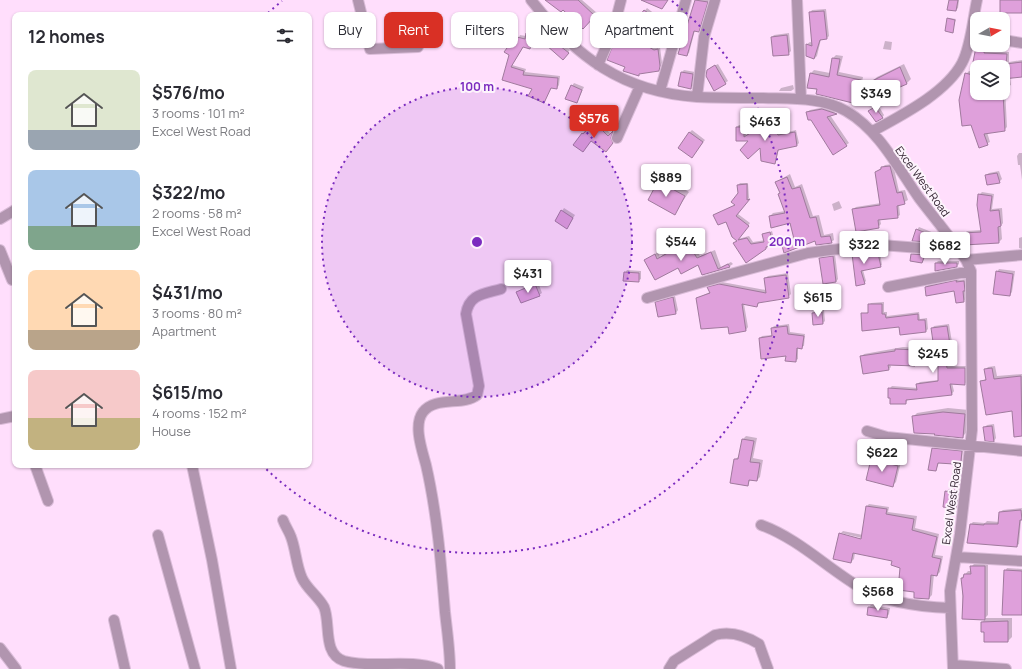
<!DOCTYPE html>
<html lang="en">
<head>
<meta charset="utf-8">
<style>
  body { margin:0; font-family:Manrope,sans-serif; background:#f7f7f7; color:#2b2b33; height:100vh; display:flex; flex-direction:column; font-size:15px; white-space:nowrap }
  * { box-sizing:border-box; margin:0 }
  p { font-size:13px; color:#7c7c81 }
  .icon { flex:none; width:22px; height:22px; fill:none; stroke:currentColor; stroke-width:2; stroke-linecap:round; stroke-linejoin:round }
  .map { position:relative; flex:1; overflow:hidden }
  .sheet { position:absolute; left:12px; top:12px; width:300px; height:456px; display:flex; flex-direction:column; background:#fff; border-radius:8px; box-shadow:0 1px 3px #0004 }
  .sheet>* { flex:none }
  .hud { position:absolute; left:324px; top:12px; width:380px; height:36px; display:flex; gap:8px }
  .needle { width:26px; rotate:81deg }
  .controls { position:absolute; left:970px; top:12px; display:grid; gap:8px }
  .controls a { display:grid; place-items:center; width:40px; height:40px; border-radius:8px; background:#fff; box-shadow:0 1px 3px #0004; font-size:20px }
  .price { position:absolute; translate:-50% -34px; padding:0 9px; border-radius:4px; background:#fff; color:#222; font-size:13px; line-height:26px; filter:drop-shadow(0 1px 2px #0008) }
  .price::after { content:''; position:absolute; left:50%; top:24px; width:12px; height:9px; margin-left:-6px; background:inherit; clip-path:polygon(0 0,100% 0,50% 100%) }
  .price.on { background:#d93025; color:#fff }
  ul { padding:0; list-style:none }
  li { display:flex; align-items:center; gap:12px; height:100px; padding:0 16px }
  li span { display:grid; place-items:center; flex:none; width:112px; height:80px; border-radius:8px; color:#555 }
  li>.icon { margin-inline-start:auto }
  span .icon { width:48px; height:48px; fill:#fffc; stroke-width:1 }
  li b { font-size:17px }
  h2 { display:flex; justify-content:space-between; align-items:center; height:48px; padding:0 16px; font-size:17px }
  .chip { padding:0 14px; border-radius:8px; background:#fff; box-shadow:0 1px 3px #0004; font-size:14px; line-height:36px }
  .chip.on { background:#d93025; color:#fff }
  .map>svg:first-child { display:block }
  .shadow { fill:#0003; fill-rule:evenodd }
  .building { fill:#dfa0db; stroke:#a07a9d }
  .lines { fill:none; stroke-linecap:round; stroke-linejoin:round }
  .minor-casing { stroke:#d9bbd7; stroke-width:12 }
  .minor { stroke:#b195af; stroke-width:10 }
  .ring { fill:none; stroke:#7b2cbf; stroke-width:2; stroke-dasharray:2 4 }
  .labels { text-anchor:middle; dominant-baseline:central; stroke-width:4; stroke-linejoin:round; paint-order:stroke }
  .street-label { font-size:11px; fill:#2d1e2c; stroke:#fdf4fc }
  .centre { fill:#7b2cbf; stroke:#fdf4fc; stroke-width:2 }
  .ring-label { font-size:12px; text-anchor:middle; font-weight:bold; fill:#7b2cbf; stroke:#fdf4fc; stroke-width:4; stroke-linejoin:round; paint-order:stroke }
</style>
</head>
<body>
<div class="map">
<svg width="1022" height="669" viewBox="0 0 1022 669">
  <rect width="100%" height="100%" fill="#ffdefc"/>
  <!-- shadow -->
  <path class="shadow" d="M 552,0 L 582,0 L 597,13 L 583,27 Z
    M 696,0 L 709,0 L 701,29 L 698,31 L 695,30 L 689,53 L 686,55 L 679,53 Z
    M 950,0 L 959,0 L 958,8 L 956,10 Z
    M 647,8 L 660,18 L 644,40 L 657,48 L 660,47 L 662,63 L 659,70 L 641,72 L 638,75 L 626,66 L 622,26 L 625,23 L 632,27 Z
    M 826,9 L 829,36 L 827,38 L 821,39 L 817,56 L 815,58 L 807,55 L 807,44 L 810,42 L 813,43 L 810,13 L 812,10 Z
    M 949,18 L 956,19 L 952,32 L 948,19 Z
    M 530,31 L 536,33 L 533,46 L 530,48 L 524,46 L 512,65 L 526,69 L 525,72 L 560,76 L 559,85 L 557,88 L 552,87 L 543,102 L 533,88 L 503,79 L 511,55 L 506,52 L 513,42 L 516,44 L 520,35 L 526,36 Z
    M 789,33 L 791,51 L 788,54 L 772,37 L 774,35 Z
    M 555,37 L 570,50 L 565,56 L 547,45 Z
    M 885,41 L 892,42 L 891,50 L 883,49 Z
    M 979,45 L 987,46 L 986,51 L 1009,52 L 1009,62 L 1022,60 L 1022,76 L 1010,77 L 1011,85 L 1005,88 L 1007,127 L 1004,130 L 987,132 L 990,142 L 979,147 L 966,74 L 969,71 L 972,72 L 977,47 ZM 977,67 L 1003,67 L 1003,93 L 977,93 Z
    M 836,55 L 843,56 L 839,72 L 863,77 L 860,92 L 865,93 L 864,100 L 860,103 L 808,87 L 811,73 L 814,70 L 830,73 L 833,58 Z
    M 718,64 L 728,81 L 725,83 L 710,68 Z
    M 904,64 L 911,79 L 907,83 L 879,95 L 873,81 L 877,77 Z
    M 684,70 L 695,72 L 694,85 L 691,87 L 682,72 Z
    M 574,83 L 584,87 L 577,102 L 572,86 Z
    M 793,85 L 794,89 L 791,91 L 779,91 L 781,88 Z
    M 878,105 L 884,115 L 882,118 L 872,109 Z
    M 825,107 L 838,111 L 830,115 L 849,143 L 846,145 L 807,112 L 810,110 Z
    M 771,120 L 780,134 L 796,130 L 799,143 L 797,145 L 779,149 L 775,163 L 761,145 L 751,140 L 737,140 L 737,127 L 739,125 L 746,125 L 746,136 Z
    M 597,121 L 611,134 L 614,132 L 613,135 L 615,140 L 608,148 L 592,140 L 583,151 L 575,144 L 583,133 L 585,131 L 586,132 Z
    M 692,130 L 705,140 L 694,154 L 689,133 Z
    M 1019,153 L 1022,153 L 1022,180 L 1020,165 L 1018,165 L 1017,156 Z
    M 893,164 L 899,191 L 905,190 L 908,200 L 899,205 L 900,215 L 897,217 L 880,219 L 881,224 L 878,227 L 853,209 L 856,207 L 881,203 L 876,172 L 885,165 Z
    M 999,171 L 1002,179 L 999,182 L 986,175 L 989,173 Z
    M 790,174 L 795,187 L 802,184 L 813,216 L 819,215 L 824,235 L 833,233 L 834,240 L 831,242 L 816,239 L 782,243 L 785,240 L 794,237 L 791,222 L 770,216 L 773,213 L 785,211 L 781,193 L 776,182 Z
    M 663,177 L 689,192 L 674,214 L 649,199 Z
    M 740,183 L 748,183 L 749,198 L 738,214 L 750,223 L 738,239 L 749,236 L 753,242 L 765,240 L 764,235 L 772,231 L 775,242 L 765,249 L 738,240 L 726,221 L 714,215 L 736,205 L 739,193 L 738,185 Z
    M 982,192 L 994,194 L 992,209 L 1002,208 L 1003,223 L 1001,226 L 1002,239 L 999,242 L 965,244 L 964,234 L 967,231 L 981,230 L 979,195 Z
    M 839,201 L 842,208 L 834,211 L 832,204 Z
    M 564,208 L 575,215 L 569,225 L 562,211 Z
    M 919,227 L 934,233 L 930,241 L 917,230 Z
    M 1022,237 L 1022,249 L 1019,248 L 1019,238 Z
    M 690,239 L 700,256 L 715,250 L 721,267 L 731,262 L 733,264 L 730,266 L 703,274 L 698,263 L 678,267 L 646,260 L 658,252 L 660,257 Z
    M 864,252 L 864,255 L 880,252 L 882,265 L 863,270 L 866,281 L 864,283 L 853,255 Z
    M 912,253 L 925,254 L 923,260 Z
    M 835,254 L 838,279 L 836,282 L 820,258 L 822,256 Z
    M 938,261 L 959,261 L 959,264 L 957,266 L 936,263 Z
    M 999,269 L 1015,271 L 1012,292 L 1010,295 L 997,272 Z
    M 627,270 L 641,271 L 641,279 L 638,281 L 625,273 Z
    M 788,273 L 791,294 L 788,297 L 760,301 L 757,306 L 744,304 L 748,327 L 746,330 L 729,326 L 697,298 L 710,292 L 708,288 L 711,285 L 722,282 L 766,290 L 765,278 L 768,276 Z
    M 959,279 L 958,280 L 967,279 L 965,289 L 966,298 L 964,301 L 957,302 L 955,290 L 926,288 L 928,285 Z
    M 538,282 L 542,293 L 539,295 L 517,292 Z
    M 675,296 L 678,310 L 676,313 L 656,303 L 659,300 Z
    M 884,302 L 884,312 L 887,312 L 887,316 L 919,312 L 920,319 L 927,318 L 928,329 L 926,331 L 900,326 L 862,314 L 869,312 L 869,305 L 871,303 Z
    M 824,310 L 825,321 L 823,323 L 813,314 L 815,311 Z
    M 789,324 L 790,332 L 805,334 L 804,346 L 798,347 L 798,359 L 795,361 L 760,338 L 762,336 L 772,335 L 772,328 L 774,326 Z
    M 949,324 L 953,348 L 947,350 L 949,366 L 967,366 L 967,381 L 965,384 L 952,383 L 954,391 L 952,394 L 908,399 L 906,403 L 889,389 L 892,386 L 918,388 L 917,384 L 920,382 L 939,380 L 939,361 L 932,329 L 934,326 Z
    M 903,347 L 918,348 L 917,362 L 915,365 L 890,364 L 891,367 L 888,370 L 861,357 L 864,354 Z
    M 995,366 L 997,376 L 1022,374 L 1022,435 L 1015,436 L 1013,410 L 981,382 L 987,378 L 985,370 L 988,367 Z
    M 948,408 L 969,410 L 966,433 L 962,437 L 913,417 L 917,413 Z
    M 994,424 L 996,438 L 994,441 L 986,440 L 984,428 L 987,425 Z
    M 746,436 L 757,438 L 753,458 L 763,460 L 760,477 L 757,480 L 751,479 L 747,485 L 735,459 L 740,456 L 743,439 Z
    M 935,446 L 963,449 L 958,505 L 956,508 L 946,492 L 949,489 L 952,490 L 955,464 L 939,462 L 936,470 L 933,449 Z
    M 876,456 L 901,462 L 896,482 L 892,486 L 872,460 Z
    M 869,504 L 889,507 L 888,512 L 917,516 L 915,528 L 939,534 L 935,555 L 943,556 L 940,572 L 937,575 L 934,574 L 932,595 L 929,598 L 915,591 L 901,567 L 894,560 L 855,553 L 854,559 L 851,562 L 840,534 L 866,541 L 866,539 L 841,533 L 843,531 L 863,535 L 866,507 Z
    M 1022,508 L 1019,544 L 1016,546 L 969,542 L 971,524 L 973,522 L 985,523 L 987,521 L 1000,522 L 1000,512 L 1003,510 Z
    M 975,563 L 988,563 L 988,615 L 985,618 L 1012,618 L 1012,637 L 1008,641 L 985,641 L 982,622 L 986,619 L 963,618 L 962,578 L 968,571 L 972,571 L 971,567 Z
    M 1007,568 L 1022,569 L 1022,614 L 1005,571 Z
    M 871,605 L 890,608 L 889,614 L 887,617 L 869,607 Z"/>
  <!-- building -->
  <path class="building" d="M 545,0 L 578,0 L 595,16 L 583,29 L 563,10 L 561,12 Z
    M 641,0 L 668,0 L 662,9 Z
    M 695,0 L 708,2 L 699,32 L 694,31 L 687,56 L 678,54 Z
    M 949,0 L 958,0 L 956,11 L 947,10 Z
    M 1000,0 L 1022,0 L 1022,13 L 1000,13 Z
    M 644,10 L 659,21 L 642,43 L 654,50 L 658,49 L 660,66 L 659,71 L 639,74 L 639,76 L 623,71 L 625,67 L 607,60 L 621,25 L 629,29 Z
    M 824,11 L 827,39 L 820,40 L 814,59 L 806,56 L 806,44 L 812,46 L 809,12 Z
    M 947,18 L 955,20 L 953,33 L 945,31 Z
    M 526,33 L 534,36 L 530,49 L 523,47 L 511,67 L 524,71 L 523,75 L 558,78 L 557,89 L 551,88 L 544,103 L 528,96 L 532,89 L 502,80 L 509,55 L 504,52 L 510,44 L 514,46 L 517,37 L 525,39 Z
    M 787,35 L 789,55 L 773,56 L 771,37 Z
    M 551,39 L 569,53 L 563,60 L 546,45 Z
    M 976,47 L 985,48 L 984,53 L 1007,54 L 1006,64 L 1022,62 L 1022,77 L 1003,79 L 1003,67 L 972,67 Z
    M 832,58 L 840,59 L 837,75 L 861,80 L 858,95 L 863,96 L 861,105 L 816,94 L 817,89 L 807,88 L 810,73 L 829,77 Z
    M 715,65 L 726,84 L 714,91 L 706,76 L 707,70 Z
    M 900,67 L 907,84 L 879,96 L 872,81 Z
    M 681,72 L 693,74 L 691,89 L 678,86 Z
    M 965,73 L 977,76 L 977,93 L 1003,93 L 1005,131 L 984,134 L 988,145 L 979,148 L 971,125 L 962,126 L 959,100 Z
    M 571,85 L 582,90 L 577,103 L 565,99 Z
    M 875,107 L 883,118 L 876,122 L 868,111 Z
    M 822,109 L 837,114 L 827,117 L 847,146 L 833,155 L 811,120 L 808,120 L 806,112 Z
    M 769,121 L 778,135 L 795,132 L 797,146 L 778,150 L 775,164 L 761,161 L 760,148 L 748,159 L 740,150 L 748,141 L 736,141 L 736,127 L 744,127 L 744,137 Z
    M 594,122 L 608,136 L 613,131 L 611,138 L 613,143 L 606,152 L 591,141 L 583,152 L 573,145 L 582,133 L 583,134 Z
    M 689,132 L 703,142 L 692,158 L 678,148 Z
    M 890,166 L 897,193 L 902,192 L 905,204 L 897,206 L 898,218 L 878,220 L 879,228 L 856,232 L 852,209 L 880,205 L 875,172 L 881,169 L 881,167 Z
    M 997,173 L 1000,183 L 987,185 L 985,175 Z
    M 787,177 L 792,189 L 800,187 L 810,218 L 816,217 L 821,237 L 830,236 L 832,243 L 816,245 L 815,241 L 784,253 L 781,242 L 794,239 L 790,223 L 771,228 L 769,216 L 785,213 L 778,194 L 780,193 L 775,182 Z
    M 658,181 L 685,196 L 675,215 L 648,200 Z
    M 747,184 L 747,200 L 750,199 L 736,216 L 749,226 L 738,240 L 747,238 L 751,244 L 764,242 L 762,234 L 770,232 L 773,245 L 766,247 L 766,249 L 746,263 L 733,243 L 737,241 L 732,237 L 726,222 L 718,225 L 713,215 L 735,205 L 731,202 L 738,193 L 737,185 Z
    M 978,194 L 992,196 L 990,211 L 999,210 L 1001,226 L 998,227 L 999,243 L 964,245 L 963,233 L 981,232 L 977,205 Z
    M 561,210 L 573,218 L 567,229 L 555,221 Z
    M 916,229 L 933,236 L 930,242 L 912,241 Z
    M 687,242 L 697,258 L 711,252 L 718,269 L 728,264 L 730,267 L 702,275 L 698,265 L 681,274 L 678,268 L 655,280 L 644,260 L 655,254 L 657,259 Z
    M 862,253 L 863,256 L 878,253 L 881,267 L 861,271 L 865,284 L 856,286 L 852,254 Z
    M 911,254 L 925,255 L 922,263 L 910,261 Z
    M 833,256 L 836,282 L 823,284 L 819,258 Z
    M 935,263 L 957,263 L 957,267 L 935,271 Z
    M 996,271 L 1013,274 L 1010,296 L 993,294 Z
    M 624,272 L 639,273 L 639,282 L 623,281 Z
    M 786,275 L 789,298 L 758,303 L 757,307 L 742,304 L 746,331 L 729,334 L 728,327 L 701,329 L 696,298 L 710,293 L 707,287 L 719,284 L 766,293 L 764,278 Z
    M 957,280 L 956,282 L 964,281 L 965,291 L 963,291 L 964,302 L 956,303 L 954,291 L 926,296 L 925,287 Z
    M 535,284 L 540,296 L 521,303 L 516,292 Z
    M 673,297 L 676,314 L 658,317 L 655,302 Z
    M 868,304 L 882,304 L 882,314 L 885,314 L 886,318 L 918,314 L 918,320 L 925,320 L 926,332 L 900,335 L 899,327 L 862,331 L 861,313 L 868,313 Z
    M 822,312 L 823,324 L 813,325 L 812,313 Z
    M 787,326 L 788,334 L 804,336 L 802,349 L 797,348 L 796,362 L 785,361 L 786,356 L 761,359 L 759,338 L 772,336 L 771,328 Z
    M 947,326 L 951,351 L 945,352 L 947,368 L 965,368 L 965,385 L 950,384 L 952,395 L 906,400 L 906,404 L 890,404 L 890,398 L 888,398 L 888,388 L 917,390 L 916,384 L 938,381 L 938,362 L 936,362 L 931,328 Z
    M 895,349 L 916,350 L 915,366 L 888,365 L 889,370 L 863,374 L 860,356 L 895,351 Z
    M 992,368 L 994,379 L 1021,376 L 1022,436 L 1014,437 L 1012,411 L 986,415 L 980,381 L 986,380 L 984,369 Z
    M 943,412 L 965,414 L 963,438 L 934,435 L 935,434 L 914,433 L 912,416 Z
    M 992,426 L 994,442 L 985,441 L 983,427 Z
    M 742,439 L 754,441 L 750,462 L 760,463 L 757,481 L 749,480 L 748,486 L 730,483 L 734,459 L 738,459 Z
    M 932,448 L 962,451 L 956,509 L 943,507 L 945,491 L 951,492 L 954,464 L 938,463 L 936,471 L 928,470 Z
    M 871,459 L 898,466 L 893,487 L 866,480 Z
    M 866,506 L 887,509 L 886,514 L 914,519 L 912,530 L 937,537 L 932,557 L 941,559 L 937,576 L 931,575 L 929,599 L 914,598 L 914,592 L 898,590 L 900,568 L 891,565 L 892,561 L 853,553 L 851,563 L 833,559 L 839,533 L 861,539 Z
    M 1021,510 L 1022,520 L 1020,520 L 1017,547 L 967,543 L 970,524 L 984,525 L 984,524 L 998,524 L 999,512 Z
    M 970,566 L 985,566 L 985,620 L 962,619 L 963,596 L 961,578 L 963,578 L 964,574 L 971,574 Z
    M 1004,570 L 1022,571 L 1022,615 L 1002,615 Z
    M 868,607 L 888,610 L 887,618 L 867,615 Z
    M 1008,621 L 1008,642 L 984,642 L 984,632 L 981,632 L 981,622 Z"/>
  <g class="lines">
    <!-- minor casing -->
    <g class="minor-casing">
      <path id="minor" d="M 358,0 L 370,49 L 418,47
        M 531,0 C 576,57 623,92 697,97 C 719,98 741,98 763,98 C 790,99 822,97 846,111 C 879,130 898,168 919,198 C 935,219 952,239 966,260 L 971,271 L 971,287 L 972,430 L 960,534 L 950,591 L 953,669
        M 797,0 L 801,99
        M 1003,40 L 1022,43
        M 598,65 L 613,31 L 621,0
        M 660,91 L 686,0
        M 697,97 L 704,37 L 715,0
        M 873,131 C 902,115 946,93 962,63 C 971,46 973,18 977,0
        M 617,138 L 640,86
        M 0,219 L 15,210
        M 0,250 L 12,280
        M 966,260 L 1022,255
        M 888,287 L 971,271
        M 647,298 L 727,275 L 808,253 L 830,250 L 881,245 L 960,251
        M 0,419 L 15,416
        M 867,431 L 887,437 L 1022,451
        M 35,465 L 48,501
        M 192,465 L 212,560 L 231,669
        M 283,520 C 285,526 289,531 291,537 C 296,550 296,565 302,578 C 307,589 318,596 324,607 C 331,623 322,654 344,661 C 374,669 407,658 438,669
        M 761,525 C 799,539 827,568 861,588 C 887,603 921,607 950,608
        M 158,535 L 195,669
        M 956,557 L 1022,561
        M 114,620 L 125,669
        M 0,648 L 16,669
        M 953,665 L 1006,669
        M 450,669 C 450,650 447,631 445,612 C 441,562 437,513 426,465 C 422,450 413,425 423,412 C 435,396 463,406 477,395 L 479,386 L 466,314 C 469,294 484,294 501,289
        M 669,669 L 674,661 L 715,635 C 730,631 746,636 759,644 L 768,669"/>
    </g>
    <!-- minor -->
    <use href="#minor" class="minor"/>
  </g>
  <!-- distance rings -->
  <circle cx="477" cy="242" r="155" fill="#7b2cbf" fill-opacity=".12"/>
  <g class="ring">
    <circle cx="477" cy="242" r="155"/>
    <path d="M268 13A310 310 0 0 1 282 1M672 1A310 310 0 1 1 264 467"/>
  </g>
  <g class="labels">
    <!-- street labels -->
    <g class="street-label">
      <text transform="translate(923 181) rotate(54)">Excel West Road</text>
      <text transform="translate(951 503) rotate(-82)">Excel West Road</text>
    </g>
  </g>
  <circle cx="477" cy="242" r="6" class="centre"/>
  <g class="ring-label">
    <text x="477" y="91">100 m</text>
    <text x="787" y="246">200 m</text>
  </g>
</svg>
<div class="controls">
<a><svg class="needle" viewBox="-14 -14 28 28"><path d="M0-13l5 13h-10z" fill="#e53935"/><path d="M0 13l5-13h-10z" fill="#7c7c81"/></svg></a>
<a><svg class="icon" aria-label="layers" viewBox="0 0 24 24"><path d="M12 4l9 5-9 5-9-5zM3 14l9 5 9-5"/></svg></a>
</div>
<b class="price" style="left:876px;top:114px">$349</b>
<b class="price on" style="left:594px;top:139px">$576</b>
<b class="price" style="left:765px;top:142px">$463</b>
<b class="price" style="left:666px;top:198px">$889</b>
<b class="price" style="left:681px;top:262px">$544</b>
<b class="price" style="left:864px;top:265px">$322</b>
<b class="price" style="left:945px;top:266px">$682</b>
<b class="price" style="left:528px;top:294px">$431</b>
<b class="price" style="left:818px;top:318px">$615</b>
<b class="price" style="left:933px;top:374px">$245</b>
<b class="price" style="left:882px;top:473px">$622</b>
<b class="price" style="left:878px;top:612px">$568</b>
<div class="hud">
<a class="chip">Buy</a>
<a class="chip on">Rent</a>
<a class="chip">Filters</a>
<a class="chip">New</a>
<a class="chip">Apartment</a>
</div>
<section class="sheet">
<h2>12 homes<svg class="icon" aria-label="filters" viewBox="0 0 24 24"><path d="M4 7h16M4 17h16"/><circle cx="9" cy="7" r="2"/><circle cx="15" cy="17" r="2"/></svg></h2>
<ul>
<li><span style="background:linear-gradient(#dfe7d0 75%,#9aa5b1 0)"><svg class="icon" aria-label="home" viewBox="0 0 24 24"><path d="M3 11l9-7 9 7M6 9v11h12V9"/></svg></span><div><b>$576/mo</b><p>3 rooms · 101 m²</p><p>Excel West Road</p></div></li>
<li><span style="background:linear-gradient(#a9c7e8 70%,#7fa58c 0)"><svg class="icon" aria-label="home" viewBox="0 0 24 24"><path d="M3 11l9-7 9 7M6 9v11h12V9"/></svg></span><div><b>$322/mo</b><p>2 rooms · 58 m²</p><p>Excel West Road</p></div></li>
<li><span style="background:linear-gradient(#ffd9b3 75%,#b9a48a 0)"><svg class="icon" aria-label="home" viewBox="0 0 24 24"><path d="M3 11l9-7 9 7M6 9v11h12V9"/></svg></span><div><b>$431/mo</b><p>3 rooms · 80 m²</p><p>Apartment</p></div></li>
<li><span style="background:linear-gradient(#f6c9c9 60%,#c2b280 0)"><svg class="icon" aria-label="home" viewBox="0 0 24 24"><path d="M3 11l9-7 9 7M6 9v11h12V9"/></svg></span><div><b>$615/mo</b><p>4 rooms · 152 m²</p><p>House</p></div></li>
</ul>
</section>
</div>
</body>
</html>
